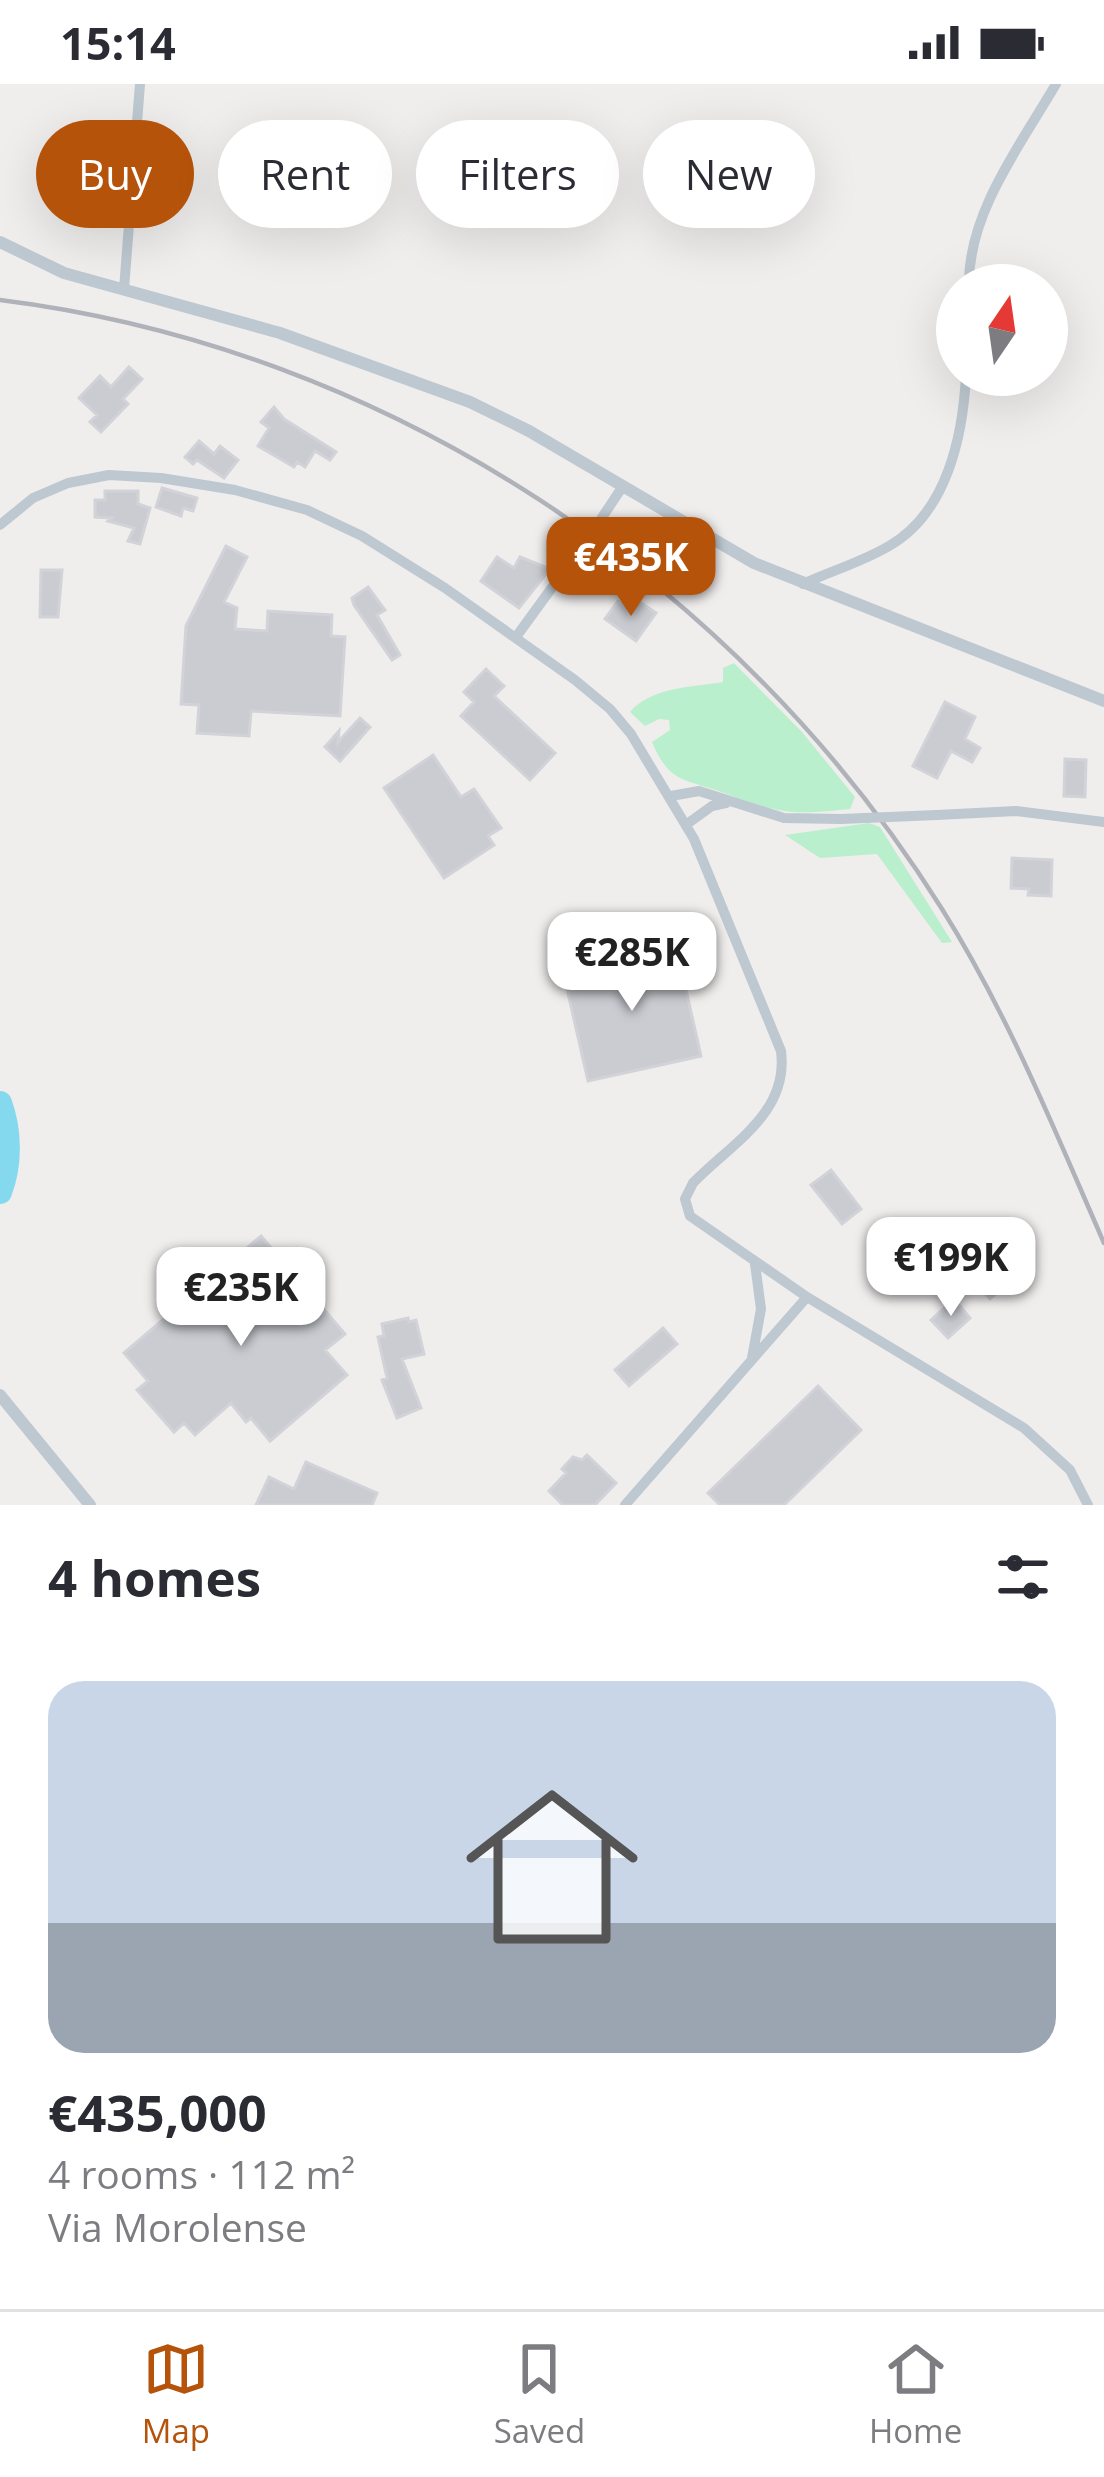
<!DOCTYPE html>
<html lang="en">
<head>
<meta charset="utf-8">
<style>
  body { margin:0; font-family:"Open Sans",sans-serif; background:#f7f7f7; color:#2b2b33; height:100vh; display:flex; flex-direction:column; font-size:45px; white-space:nowrap }
  * { box-sizing:border-box; margin:0 }
  p { font-size:39px; color:#7c7c81 }
  .icon { flex:none; width:66px; height:66px; fill:none; stroke:currentColor; stroke-width:2; stroke-linecap:round; stroke-linejoin:round }
  .map { position:relative; height:1421px; overflow:hidden }
  .side { display:flex; flex-direction:column; background:#fff; flex:1 }
  .side>* { flex:none }
  .guide { position:absolute; left:36px; top:36px; width:1032px; height:108px; display:flex; gap:24px }
  .needle { width:78px; rotate:13deg }
  .tools { position:absolute; left:936px; top:180px; display:grid; gap:24px }
  .tools a { display:grid; place-items:center; width:132px; height:132px; border-radius:50%; background:#fff; box-shadow:0 12px 48px #0002; font-size:60px }
  .price { position:absolute; translate:-50% -102px; padding:0 27px; border-radius:24px; background:#fff; color:#222; font-size:39px; line-height:78px; filter:drop-shadow(0 3px 6px #0008) }
  .price::after { content:''; position:absolute; left:50%; top:72px; width:36px; height:27px; margin-left:-18px; background:inherit; clip-path:polygon(0 0,100% 0,50% 100%) }
  .price.active { background:#b45309; color:#fff }
  ul { padding:0; list-style:none }
  li { display:grid; align-content:center; gap:24px; height:636px; padding:0 48px }
  li+li { border-top:3px solid #e1e1e2 }
  li span { display:grid; place-items:center; height:372px; border-radius:36px; color:#555 }
  li>.icon { margin-inline-start:auto }
  span .icon { width:216px; height:216px; fill:#fffc; stroke-width:1 }
  li b { font-size:51px }
  h2 { display:flex; justify-content:space-between; align-items:center; height:144px; padding:0 48px; font-size:51px }
  .tag { padding:0 42px; border-radius:54px; background:#fff; box-shadow:0 12px 48px #0002; font-size:42px; line-height:108px }
  .tag.active { background:#b45309; color:#fff }
  .status { display:flex; justify-content:space-between; align-items:center; height:84px; padding:0 60px; background:#fff; direction:ltr }
  .status svg { height:33px; fill:currentColor }
  .tabs { display:flex; justify-content:space-around; align-items:center; height:168px; border-top:3px solid #e1e1e2; background:#fff; font-size:33px; color:#7c7c81 }
  .tabs a { display:grid; justify-items:center; gap:6px }
  .tabs .active { color:#b45309 }
  .map>svg:first-child { display:block }
  .green { fill:#b9efcd }
  .lines { fill:none; stroke-linecap:round; stroke-linejoin:round }
  .river { stroke:#85d9ee; stroke-width:24 }
  .building { fill:#caccd2; stroke:#d1d3d9; stroke-width:3 }
  .minor-tunnel { stroke:#ceced0; stroke-width:10; stroke-dasharray:10 5; stroke-linecap:butt }
  .minor { stroke:#bdc8d0; stroke-width:10 }
  .tertiary { stroke:#bdc8d0; stroke-width:12 }
  .rail { stroke:#afb2b8; stroke-width:4.5 }
  .minor-bridge { stroke:#bdc8d0; stroke-width:10 }
</style>
</head>
<body>
<div class="status"><b>15:14</b><svg viewBox="0 0 49 12"><path d="M0 12V9h3v3zM5 12V6h3v6zM10 12V3h3v9zM15 12V0h3v12zM26 1h20v11H26zM47 4h2v5h-2z"/></svg></div>
<div class="map">
<svg width="1104" height="1421" viewBox="0 0 1104 1421">
  <rect width="100%" height="100%" fill="#f0eded"/>
  <!-- green -->
  <path class="green" d="M 734,579 L 802,648 L 855,713 L 850,725 C 792,731 781,730 727,710 C 689,695 670,702 652,658 L 670,646 L 669,636 L 659,635 L 645,642 L 630,628 C 651,603 693,603 723,598 L 723,584 Z
    M 869,739 L 880,743 L 952,858 L 942,859 L 877,770 L 820,774 L 785,751 Z"/>
  <g class="lines">
    <!-- river -->
    <path class="river" d="M 0,1019 C 10,1046 11,1080 0,1108"/>
  </g>
  <!-- building -->
  <path class="building" d="M 129,283 L 142,295 L 123,315 L 128,320 L 101,348 L 90,338 L 97,331 L 79,314 L 100,292 L 111,303 Z
    M 274,323 L 284,335 L 336,368 L 330,376 L 315,367 L 305,383 L 297,378 L 294,383 L 258,362 L 269,344 L 261,338 Z
    M 199,357 L 214,370 L 220,362 L 238,376 L 224,394 L 197,376 L 193,380 L 185,373 Z
    M 162,404 L 197,414 L 193,427 L 183,424 L 181,432 L 156,423 Z
    M 105,407 L 138,407 L 138,420 L 150,424 L 140,460 L 128,457 L 134,444 L 108,437 L 112,434 L 95,433 L 95,416 L 105,416 Z
    M 226,462 L 247,473 L 224,518 L 237,524 L 235,545 L 267,547 L 268,527 L 332,531 L 331,552 L 345,553 L 340,632 L 251,627 L 249,652 L 197,649 L 199,621 L 181,620 L 186,542 Z
    M 497,473 L 514,484 L 520,473 L 550,485 L 519,524 L 481,497 Z
    M 41,486 L 62,486 L 58,533 L 40,533 Z
    M 368,503 L 385,526 L 377,531 L 400,571 L 392,576 L 354,521 L 352,514 Z
    M 618,517 L 631,526 L 638,517 L 656,529 L 636,557 L 605,535 Z
    M 486,585 L 504,602 L 494,612 L 555,669 L 530,696 L 461,632 L 474,618 L 464,608 Z
    M 945,618 L 975,633 L 965,655 L 980,664 L 972,678 L 951,667 L 937,694 L 913,682 Z
    M 360,634 L 370,643 L 340,677 L 325,663 L 339,647 L 338,658 Z
    M 433,671 L 461,713 L 474,705 L 501,744 L 488,752 L 494,761 L 444,794 L 384,704 Z
    M 1065,675 L 1086,676 L 1085,713 L 1064,712 Z
    M 1012,774 L 1052,776 L 1051,812 L 1028,811 L 1029,805 L 1011,804 Z
    M 676,862 L 701,972 L 588,997 L 563,887 Z
    M 831,1086 L 861,1125 L 842,1140 L 811,1101 Z
    M 261,1152 L 345,1250 L 325,1266 L 347,1291 L 270,1357 L 251,1334 L 246,1338 L 231,1319 L 195,1351 L 184,1339 L 174,1348 L 137,1306 L 148,1297 L 124,1269 Z
    M 988,1168 L 1012,1196 L 990,1215 L 966,1187 Z
    M 954,1215 L 970,1234 L 948,1254 L 931,1236 Z
    M 408,1234 L 409,1238 L 416,1236 L 424,1270 L 402,1275 L 421,1324 L 397,1334 L 382,1296 L 387,1294 L 378,1253 L 384,1252 L 382,1240 Z
    M 663,1244 L 677,1260 L 629,1302 L 615,1286 Z
    M 818,1302 L 861,1346 L 784,1421 L 720,1421 L 708,1409 Z
    M 587,1371 L 616,1399 L 595,1421 L 563,1421 L 549,1407 L 566,1389 L 562,1385 L 573,1373 L 582,1376 Z
    M 306,1378 L 377,1409 L 372,1421 L 256,1421 L 269,1393 L 294,1405 Z"/>
  <g class="lines">
    <!-- minor-tunnel -->
    <path class="minor-tunnel" d="M 575,472 L 601,435"/>
    <!-- minor -->
    <path class="minor" d="M 969,201 C 968,129 1021,60 1056,0
      M 124,205 L 140,0
      M 601,435 L 623,402
      M 0,441 L 33,414 L 68,399 L 109,391 L 161,394 L 235,406 L 307,426 L 362,452 L 445,504 L 575,596 L 610,625 L 631,650 L 694,755 L 781,967 C 789,1029 732,1059 693,1099 L 685,1115 L 690,1132 L 807,1213 L 1024,1344 L 1070,1386 L 1088,1421
      M 803,500 C 831,487 862,478 889,462 C 947,429 963,352 966,291
      M 516,553 L 575,472
      M 671,712 L 699,707 L 784,734 L 841,735
      M 937,731 L 1016,727 L 1104,738
      M 687,740 L 712,722 L 726,719
      M 752,1274 L 761,1225 L 755,1180
      M 625,1421 L 807,1213"/>
    <!-- tertiary -->
    <path class="tertiary" d="M 0,158 L 64,189 L 280,249 L 470,318 L 529,347 L 754,479 L 1104,617
      M 0,1311 L 90,1421"/>
    <!-- rail -->
    <path class="rail" d="M 0,216 C 386,264 736,496 942,825 C 1008,930 1054,1045 1104,1159"/>
    <!-- minor-bridge -->
    <path class="minor-bridge" d="M 841,735 L 937,731"/>
  </g>
</svg>
<div class="tools">
<a><svg class="needle" viewBox="-14 -14 28 28"><path d="M0-13l5 13h-10z" fill="#e53935"/><path d="M0 13l5-13h-10z" fill="#7c7c81"/></svg></a>
</div>
<b class="price active" style="left:631px;top:535px">€435K</b>
<b class="price" style="left:632px;top:930px">€285K</b>
<b class="price" style="left:951px;top:1235px">€199K</b>
<b class="price" style="left:241px;top:1265px">€235K</b>
<div class="guide">
<a class="tag active">Buy</a>
<a class="tag">Rent</a>
<a class="tag">Filters</a>
<a class="tag">New</a>
</div>
</div>
<section class="side">
<h2>4 homes<svg class="icon" aria-label="filters" viewBox="0 0 24 24"><path d="M4 7h16M4 17h16"/><circle cx="9" cy="7" r="2"/><circle cx="15" cy="17" r="2"/></svg></h2>
<ul>
<li><span style="background:linear-gradient(#c9d6e8 65%,#9aa5b1 0)"><svg class="icon" aria-label="home" viewBox="0 0 24 24"><path d="M3 11l9-7 9 7M6 9v11h12V9"/></svg></span><div><b>€435,000</b><p>4 rooms · 112 m²</p><p>Via Morolense</p></div></li>
</ul>
</section>
<nav class="tabs">
<a class="active"><svg class="icon" aria-label="map" viewBox="0 0 24 24"><path d="M3 6l6-2 6 2 6-2v14l-6 2-6-2-6 2zM9 4v14M15 6v14"/></svg>Map</a>
<a><svg class="icon" aria-label="saved" viewBox="0 0 24 24"><path d="M7 4h10v16l-5-4-5 4z"/></svg>Saved</a>
<a><svg class="icon" aria-label="home" viewBox="0 0 24 24"><path d="M3 11l9-7 9 7M6 9v11h12V9"/></svg>Home</a>
</nav>
</body>
</html>
